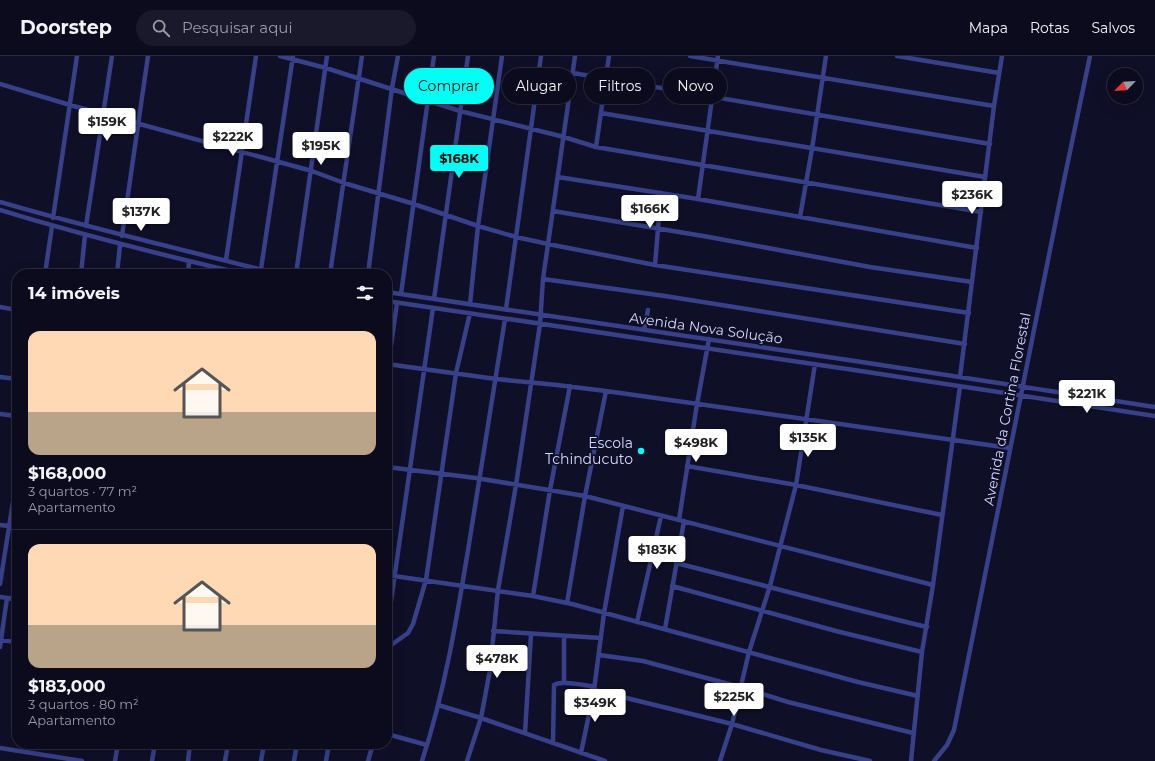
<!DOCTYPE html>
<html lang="pt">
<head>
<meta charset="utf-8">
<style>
  body { margin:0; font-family:Montserrat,sans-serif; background:#1a192b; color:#f1f3f6; height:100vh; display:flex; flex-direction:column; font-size:15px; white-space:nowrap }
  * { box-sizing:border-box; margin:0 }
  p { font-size:13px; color:#9a9ba4 }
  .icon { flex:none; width:22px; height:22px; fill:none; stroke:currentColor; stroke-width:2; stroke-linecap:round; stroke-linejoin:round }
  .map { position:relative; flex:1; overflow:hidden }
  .details { position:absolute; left:12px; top:213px; width:380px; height:480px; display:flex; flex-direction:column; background:#0c0b1e; border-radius:16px; box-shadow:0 4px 16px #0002,0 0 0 1px #2c2b3c }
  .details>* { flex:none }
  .hud { position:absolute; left:404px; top:12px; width:380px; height:36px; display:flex; gap:8px }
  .needle { width:26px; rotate:245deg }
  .buttons { position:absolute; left:1107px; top:12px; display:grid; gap:8px }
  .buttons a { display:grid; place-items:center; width:36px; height:36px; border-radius:50%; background:#0c0b1e; box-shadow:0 4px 16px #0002,0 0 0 1px #2c2b3c; font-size:20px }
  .price { position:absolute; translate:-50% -34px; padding:0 9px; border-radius:4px; background:#fff; color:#222; font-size:13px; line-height:26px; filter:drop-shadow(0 1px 2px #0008) }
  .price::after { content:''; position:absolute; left:50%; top:24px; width:12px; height:9px; margin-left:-6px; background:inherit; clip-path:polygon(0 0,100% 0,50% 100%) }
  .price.on { background:#02fff6; color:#111 }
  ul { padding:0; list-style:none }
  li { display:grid; align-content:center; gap:8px; height:212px; padding:0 16px }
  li+li { border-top:1px solid #2c2b3c }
  li span { display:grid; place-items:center; height:124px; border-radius:12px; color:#555 }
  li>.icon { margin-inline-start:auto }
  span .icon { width:72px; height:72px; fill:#fffc; stroke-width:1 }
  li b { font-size:17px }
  h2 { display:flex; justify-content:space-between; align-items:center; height:48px; padding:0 16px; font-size:17px }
  .chip { padding:0 14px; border-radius:18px; background:#0c0b1e; box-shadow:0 4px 16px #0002,0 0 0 1px #2c2b3c; font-size:14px; line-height:36px }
  .chip.on { background:#02fff6; color:#111 }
  header { display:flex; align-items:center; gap:24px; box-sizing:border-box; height:56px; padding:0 20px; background:#0c0b1e; border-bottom:1px solid #2c2b3c }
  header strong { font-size:19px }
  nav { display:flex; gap:22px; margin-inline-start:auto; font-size:14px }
  .search { width:280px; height:36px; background:#1a192b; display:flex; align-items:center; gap:10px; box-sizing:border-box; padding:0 14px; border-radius:22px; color:#9a9ba4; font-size:15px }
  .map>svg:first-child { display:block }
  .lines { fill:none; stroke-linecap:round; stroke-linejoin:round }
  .minor { stroke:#384089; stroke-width:4.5 }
  .poi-dot { fill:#02fff6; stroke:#100f28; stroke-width:1.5 }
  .labels { text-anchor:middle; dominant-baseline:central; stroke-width:3.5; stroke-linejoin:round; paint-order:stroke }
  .street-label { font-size:14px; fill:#d6d7ff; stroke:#100f28 }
  .poi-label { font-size:14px; fill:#d6d7ff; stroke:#100f28; text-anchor:end }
</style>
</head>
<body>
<header>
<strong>Doorstep</strong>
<div class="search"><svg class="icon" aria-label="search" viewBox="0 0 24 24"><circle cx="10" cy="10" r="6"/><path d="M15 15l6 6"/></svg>Pesquisar aqui</div>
<nav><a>Mapa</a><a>Rotas</a><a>Salvos</a></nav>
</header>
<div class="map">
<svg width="1155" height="705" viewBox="0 0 1155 705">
  <rect width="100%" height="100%" fill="#100f28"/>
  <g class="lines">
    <!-- minor -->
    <path class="minor" d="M 280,0 L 326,12 L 460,55 L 564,81 L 596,91 L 981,156
      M 690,0 L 994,50
      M 897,0 L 999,17
      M 573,17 L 990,88
      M 0,28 L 70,49 L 312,115 L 344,127 L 414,148 L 478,170 L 516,181 L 548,188 L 655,209 L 969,257
      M 601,57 L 985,121
      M 596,91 L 609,0
      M 558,121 L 698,143 L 977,192
      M 698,143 L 718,0
      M 0,146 C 92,173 185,194 278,218
      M 0,154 C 81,179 162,199 244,218
      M 553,155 L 709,181 L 870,211 L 972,226
      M 800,161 L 812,93 L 826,0
      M 53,162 L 77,0
      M 86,170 L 112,0
      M 122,180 L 148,0
      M 226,204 L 256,0
      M 655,209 L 661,137
      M 261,213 L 293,0
      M 45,218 L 52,170
      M 81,218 L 85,179
      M 117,218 L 120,189
      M 188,218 L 189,206
      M 296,218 L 327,0
      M 330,218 L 362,0
      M 368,218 L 392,32 L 398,0
      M 543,223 L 665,240 L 965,288
      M 387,236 L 855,305 L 1155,351
      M 401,238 L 434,0
      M 434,243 L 468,0
      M 387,245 L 854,314 L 1155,360
      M 470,248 L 478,170 L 502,0
      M 0,251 L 17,254
      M 506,253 L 541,0
      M 644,274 L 648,254
      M 387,308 L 496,323 L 557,329 L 606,335 L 1010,392
      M 387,318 L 397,247
      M 0,321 L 17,323
      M 960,321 L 994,50 L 1002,0
      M 0,358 L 17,360
      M 687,410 L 796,429 L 942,459
      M 387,411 L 476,422 L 585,440 L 933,529
      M 679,464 L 697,348 L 709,283
      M 0,469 L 17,471
      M 676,507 C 760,528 843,551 927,571
      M 387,519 L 533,540 L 572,548 L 858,626 L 918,640
      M 0,528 L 17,421
      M 672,530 L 836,575 L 922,596
      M 533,540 L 550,434 L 570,330
      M 0,541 L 17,543
      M 567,547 L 585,440 L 606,335
      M 637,566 L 661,460
      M 387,573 L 433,252
      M 665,573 L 684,465
      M 493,575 L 601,582
      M 564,580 L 564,627
      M 0,584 L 17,586
      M 0,591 L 7,542
      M 387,592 L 408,577 L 413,568 L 426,524 L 456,317 L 470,257
      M 599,599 L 643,605 L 740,631 L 788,646 L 913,677
      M 438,649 L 481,662 L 605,705
      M 525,677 L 531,578
      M 387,678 L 427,689
      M 553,687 L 554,629 C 561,624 582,629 591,630 L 594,634 L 732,668 L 821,694 L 870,705
      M 0,692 L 82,705
      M 581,697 L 594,634 L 604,557 L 623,450
      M 115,705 L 118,688
      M 152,705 L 155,688
      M 188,705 L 190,688
      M 225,705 L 228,688
      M 261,705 L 264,688
      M 294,705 L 297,688
      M 326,705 L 329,688
      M 368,705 L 373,688
      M 422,705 C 445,635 457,561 469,488 C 481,413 493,338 505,263
      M 467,705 L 481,662 L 490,614 L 498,534 L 516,429 L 540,268 L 543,223 L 575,0
      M 720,705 L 732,668 L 749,596 L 770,530 L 796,429 L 815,308
      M 911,705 L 922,596 L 933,529 L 960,330
      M 934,705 L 947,689 L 954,674 L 1062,134 L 1090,0"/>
  </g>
  <!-- markers -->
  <circle class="poi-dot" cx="641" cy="395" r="4"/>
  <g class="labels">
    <!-- street labels -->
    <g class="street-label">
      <text transform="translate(706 272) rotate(8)">Avenida Nova Solução</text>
      <text transform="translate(1007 353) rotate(-79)">Avenida da Cortina Florestal</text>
    </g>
    <!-- poi labels -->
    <g class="poi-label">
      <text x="633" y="387">Escola<tspan x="633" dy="16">Tchinducuto</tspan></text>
    </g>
  </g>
</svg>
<div class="buttons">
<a><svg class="needle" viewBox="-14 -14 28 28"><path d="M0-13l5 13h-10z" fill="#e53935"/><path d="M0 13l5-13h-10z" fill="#9a9ba4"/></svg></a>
</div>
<b class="price" style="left:107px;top:86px">$159K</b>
<b class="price" style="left:233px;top:101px">$222K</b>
<b class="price" style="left:321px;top:110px">$195K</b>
<b class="price on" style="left:459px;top:123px">$168K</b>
<b class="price" style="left:972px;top:159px">$236K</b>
<b class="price" style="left:650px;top:173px">$166K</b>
<b class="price" style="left:141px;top:176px">$137K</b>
<b class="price" style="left:1087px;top:358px">$221K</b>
<b class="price" style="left:808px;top:402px">$135K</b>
<b class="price" style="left:696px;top:407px">$498K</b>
<b class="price" style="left:657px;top:514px">$183K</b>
<b class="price" style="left:497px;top:623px">$478K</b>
<b class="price" style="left:734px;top:661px">$225K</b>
<b class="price" style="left:595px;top:667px">$349K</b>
<div class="hud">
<a class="chip on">Comprar</a>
<a class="chip">Alugar</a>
<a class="chip">Filtros</a>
<a class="chip">Novo</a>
</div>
<section class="details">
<h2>14 imóveis<svg class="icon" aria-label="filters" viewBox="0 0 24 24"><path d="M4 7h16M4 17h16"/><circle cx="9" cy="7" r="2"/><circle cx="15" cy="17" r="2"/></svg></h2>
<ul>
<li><span style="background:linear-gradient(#ffd9b3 65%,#b9a48a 0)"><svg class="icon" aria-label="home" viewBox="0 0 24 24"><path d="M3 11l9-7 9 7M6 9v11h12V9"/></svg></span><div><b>$168,000</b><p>3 quartos · 77 m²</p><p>Apartamento</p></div></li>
<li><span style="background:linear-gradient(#ffd9b3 65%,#b9a48a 0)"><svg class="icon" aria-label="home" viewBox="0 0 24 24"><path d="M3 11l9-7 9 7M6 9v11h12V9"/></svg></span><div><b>$183,000</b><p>3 quartos · 80 m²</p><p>Apartamento</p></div></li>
</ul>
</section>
</div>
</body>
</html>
